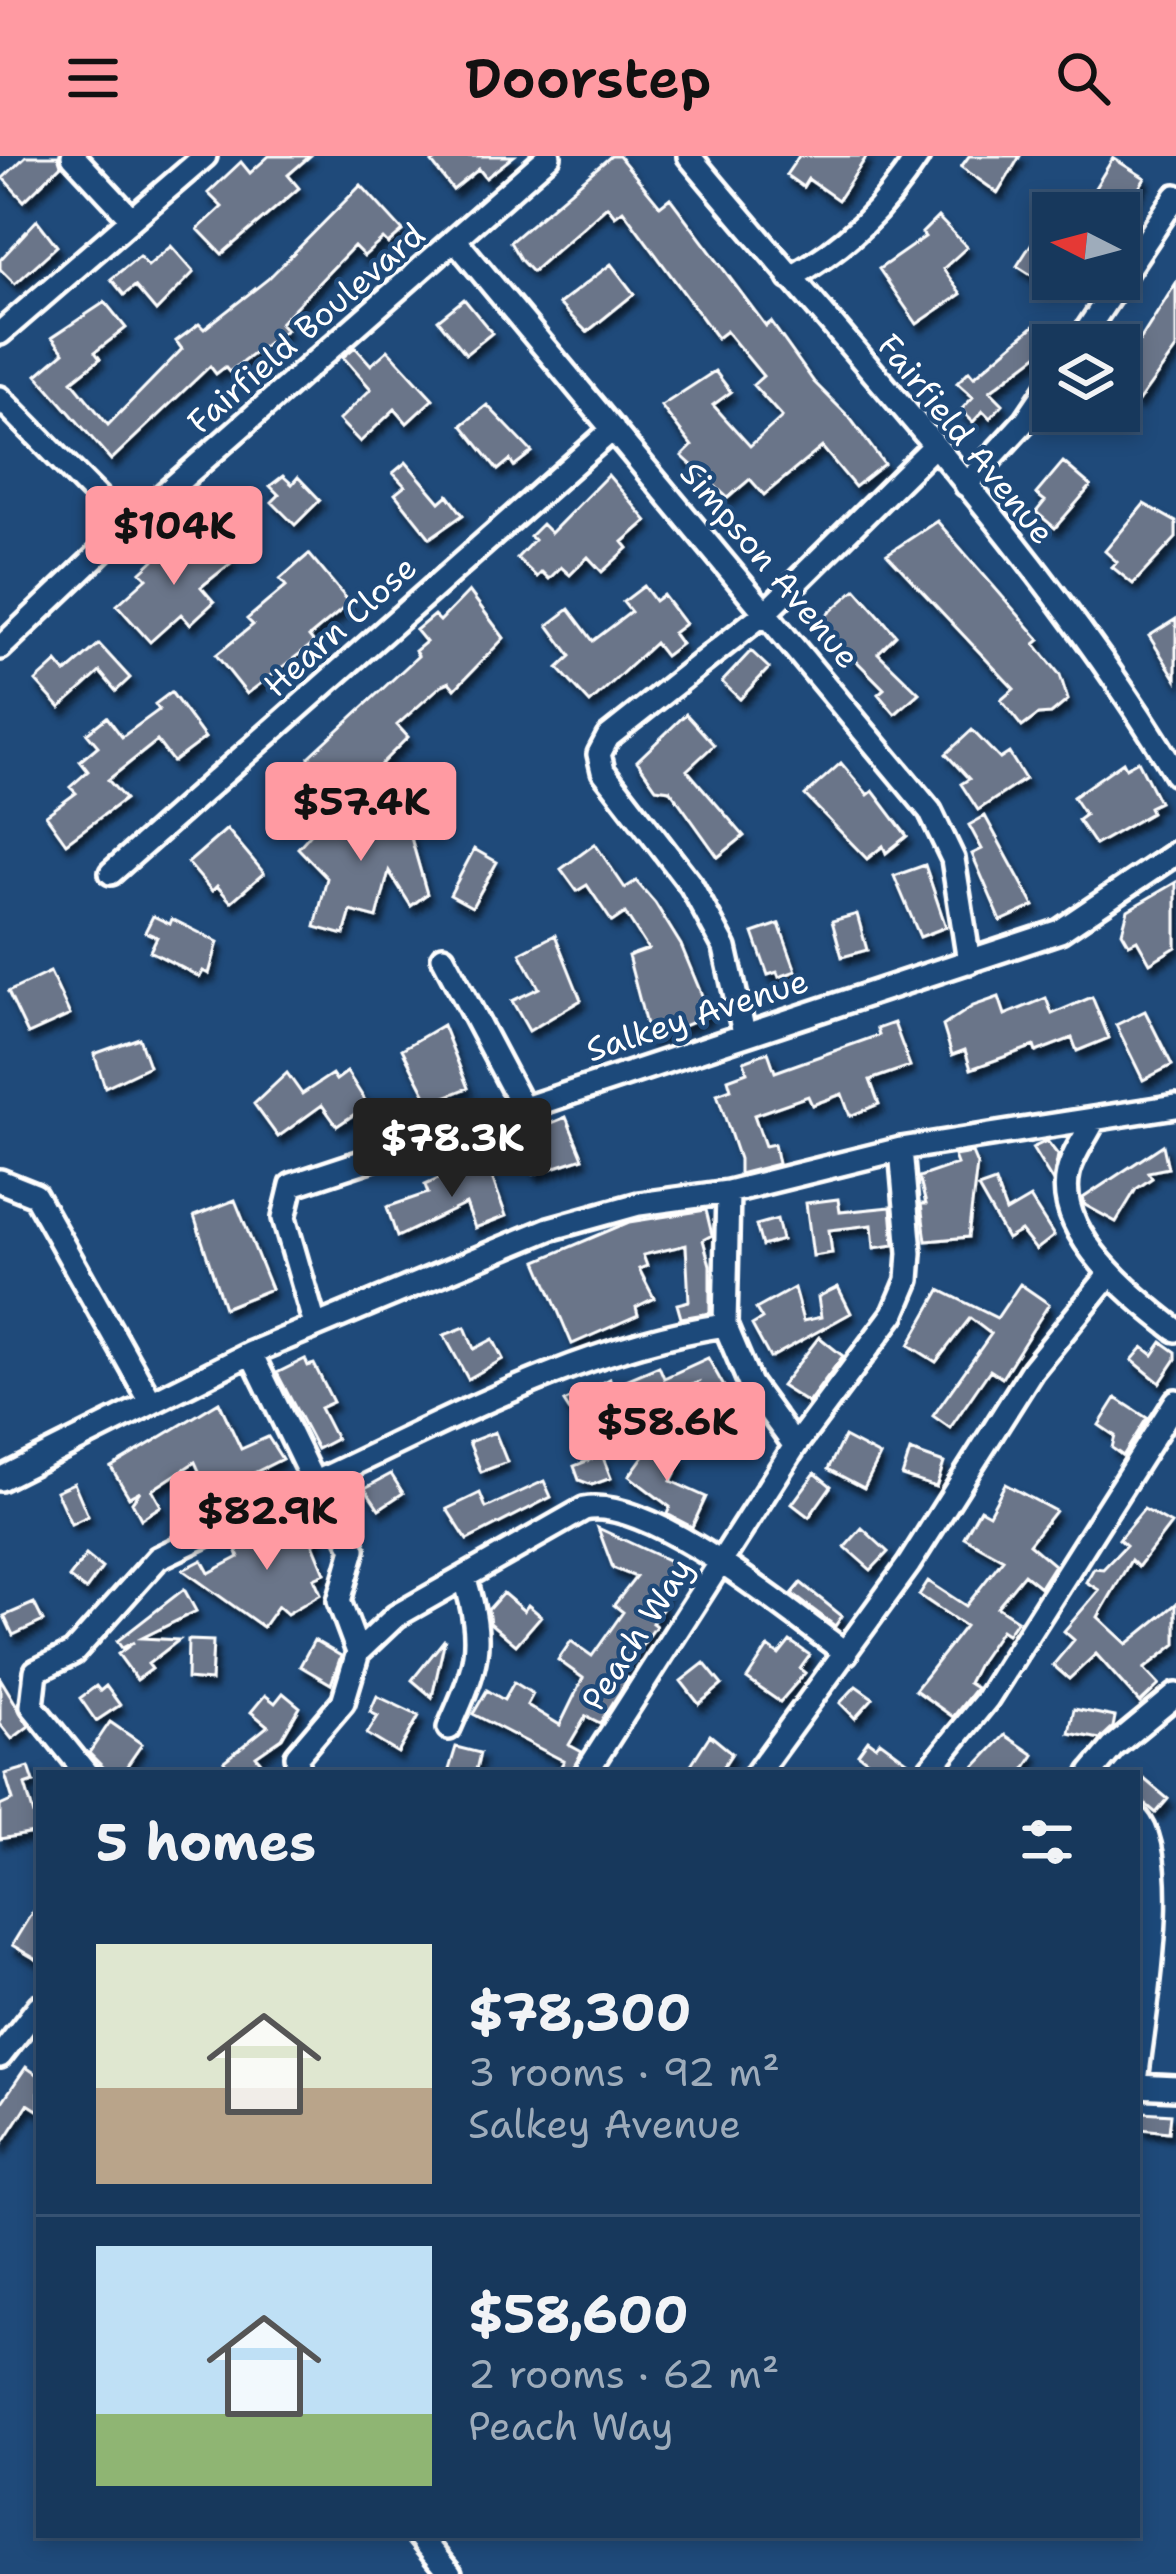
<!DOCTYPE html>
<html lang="en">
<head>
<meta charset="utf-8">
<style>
  body { margin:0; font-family:"Shantell Sans",sans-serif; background:#244365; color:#f1f3f6; height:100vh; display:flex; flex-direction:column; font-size:45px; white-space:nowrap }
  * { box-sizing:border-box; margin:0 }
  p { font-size:39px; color:#9eacbb }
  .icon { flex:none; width:66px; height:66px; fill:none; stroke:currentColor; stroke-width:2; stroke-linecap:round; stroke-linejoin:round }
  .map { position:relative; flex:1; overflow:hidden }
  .side { position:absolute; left:36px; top:1614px; width:1104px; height:768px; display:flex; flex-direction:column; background:#17385c; border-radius:0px; box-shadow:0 6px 18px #0003,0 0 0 3px #365272 }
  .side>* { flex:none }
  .needle { width:78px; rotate:276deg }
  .buttons { position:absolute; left:1032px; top:36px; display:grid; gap:24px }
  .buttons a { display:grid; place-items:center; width:108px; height:108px; border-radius:0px; background:#17385c; box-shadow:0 6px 18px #0003,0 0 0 3px #365272; font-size:60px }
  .price { position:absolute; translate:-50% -102px; padding:0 27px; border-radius:12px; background:#ff9aa2; color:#111; font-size:39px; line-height:78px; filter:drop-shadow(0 3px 6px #0008) }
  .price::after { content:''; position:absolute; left:50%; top:72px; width:36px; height:27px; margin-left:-18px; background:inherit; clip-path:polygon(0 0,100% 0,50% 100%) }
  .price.active { background:#222; color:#fff }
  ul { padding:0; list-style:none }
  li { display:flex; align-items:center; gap:36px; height:300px; padding:0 60px }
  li+li { border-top:3px solid #365272 }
  li span { display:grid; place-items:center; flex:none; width:336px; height:240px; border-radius:0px; color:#555 }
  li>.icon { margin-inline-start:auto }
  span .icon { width:144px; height:144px; fill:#fffc; stroke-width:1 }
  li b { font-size:51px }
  h2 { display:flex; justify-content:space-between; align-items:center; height:144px; padding:0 60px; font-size:51px }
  header { display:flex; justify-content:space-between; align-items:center; height:156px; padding:0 60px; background:#ff9aa2; color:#111; font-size:54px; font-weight:600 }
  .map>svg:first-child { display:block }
  .building { fill:#6a7489; stroke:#fff; stroke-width:3; filter:url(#shadow) }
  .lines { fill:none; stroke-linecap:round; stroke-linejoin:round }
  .street-casing { stroke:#fff; stroke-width:30 }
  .street { stroke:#1f4a7a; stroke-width:21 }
  .labels { text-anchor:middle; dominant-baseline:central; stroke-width:9; stroke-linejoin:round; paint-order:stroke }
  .street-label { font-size:33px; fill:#fff; stroke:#1f4a7a }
</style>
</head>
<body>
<header><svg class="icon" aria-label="menu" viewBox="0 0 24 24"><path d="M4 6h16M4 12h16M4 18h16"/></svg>Doorstep<svg class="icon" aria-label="search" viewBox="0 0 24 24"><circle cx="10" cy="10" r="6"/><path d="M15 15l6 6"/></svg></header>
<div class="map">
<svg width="1176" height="2418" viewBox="0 0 1176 2418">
  <defs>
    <filter id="shadow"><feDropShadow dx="4" dy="7" stdDeviation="3" flood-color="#0009"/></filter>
  </defs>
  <rect width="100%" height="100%" fill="#1f4a7a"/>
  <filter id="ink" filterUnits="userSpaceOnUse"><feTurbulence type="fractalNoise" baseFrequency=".00833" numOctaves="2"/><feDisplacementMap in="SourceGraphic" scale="24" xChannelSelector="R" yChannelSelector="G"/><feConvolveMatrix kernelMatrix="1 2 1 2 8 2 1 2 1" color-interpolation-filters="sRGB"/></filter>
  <g filter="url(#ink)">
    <!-- building -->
    <path class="building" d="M 26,0 L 58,0 L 61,9 L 24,45 L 3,22 Z
      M 269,0 L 310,0 L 288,19 L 299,32 L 222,98 L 198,73 L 222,51 L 208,37 L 241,6 L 250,17 Z
      M 441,0 L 514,0 L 486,22 L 479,13 L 453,34 L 432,7 Z
      M 611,0 L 619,0 L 660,50 L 670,42 L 766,170 L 771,166 L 814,226 L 850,262 L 884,308 L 855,331 L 822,291 L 764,339 L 750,323 L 728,342 L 682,300 L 692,290 L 661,250 L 715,215 L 731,236 L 713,249 L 750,290 L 782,261 L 753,229 L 763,220 L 726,175 L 717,182 L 623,54 L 615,60 L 607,50 L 532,116 L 520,103 L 510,86 Z
      M 799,0 L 867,0 L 838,44 L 808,23 L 803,31 L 786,19 Z
      M 969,0 L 1020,0 L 998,37 L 961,11 Z
      M 1113,2 L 1145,22 L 1119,66 L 1119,57 L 1069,57 L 1083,35 L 1090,40 Z
      M 361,29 L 403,75 L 388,88 L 383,83 L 364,100 L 354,90 L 280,167 L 286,174 L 229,216 L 225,211 L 216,218 L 210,210 L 111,304 L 37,219 L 64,196 L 52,181 L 105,146 L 126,172 L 95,196 L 100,203 L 72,225 L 108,269 L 182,193 L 176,185 L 199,168 L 204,173 L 268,123 Z
      M 938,61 L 967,91 L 943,113 L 961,138 L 917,168 L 879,113 L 925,81 L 922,77 Z
      M 37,64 L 57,90 L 15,128 L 0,113 L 0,104 Z
      M 1035,82 L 1053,94 L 1053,133 L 1017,110 Z
      M 171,90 L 194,116 L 156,155 L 135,130 L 124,139 L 111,123 L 139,100 L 148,110 Z
      M 611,108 L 634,138 L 587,176 L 559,148 Z
      M 1176,127 L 1176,193 L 1138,246 L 1119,232 L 1119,205 L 1136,181 L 1140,184 Z
      M 464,143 L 492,177 L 466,198 L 438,164 Z
      M 1036,168 L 1052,188 L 990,235 L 1003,248 L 990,262 L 983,255 L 973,266 L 961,254 L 973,241 L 957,227 L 969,215 L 974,221 Z
      M 355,191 L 371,209 L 388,194 L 433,243 L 407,267 L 395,253 L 360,286 L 339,264 L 371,233 L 343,201 Z
      M 487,249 L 532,296 L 514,310 L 510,304 L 498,314 L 462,269 Z
      M 406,306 L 440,346 L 448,339 L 463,359 L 430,382 L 395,338 L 405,330 L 393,317 Z
      M 1063,306 L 1091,330 L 1055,372 L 1036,356 L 1045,345 L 1036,338 Z
      M 608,319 L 647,365 L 623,386 L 628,392 L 602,416 L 588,401 L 570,419 L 561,411 L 549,423 L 542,416 L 537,421 L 517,402 L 534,384 L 530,380 L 542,368 L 551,377 Z
      M 283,320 L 292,328 L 298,321 L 320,344 L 295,369 L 272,346 L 279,339 L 270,330 Z
      M 1144,348 L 1176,366 L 1176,382 L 1133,428 L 1112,411 L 1117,406 L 1105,395 Z
      M 937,365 L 1040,484 L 1035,488 L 1060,519 L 1068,544 L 1051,558 L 1038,559 L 1022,571 L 1001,544 L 1014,533 L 887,398 Z
      M 210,380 L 231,407 L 201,431 L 214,446 L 190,468 L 181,458 L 150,486 L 117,449 L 147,422 L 141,416 L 170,389 L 182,402 Z
      M 309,398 L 350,447 L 309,481 L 314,487 L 247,538 L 216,499 L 253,469 L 247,463 L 286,430 L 280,423 Z
      M 644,430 L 655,445 L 663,439 L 685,468 L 673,477 L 681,488 L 665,500 L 655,487 L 590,547 L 558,512 L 571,500 L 548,469 L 569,453 L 593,485 L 631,456 L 623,446 Z
      M 856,433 L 896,479 L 878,497 L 919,537 L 895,558 L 878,538 L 884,533 L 822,470 L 822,463 Z
      M 469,435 L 504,482 L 455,533 L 449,526 L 442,529 L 397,569 L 408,581 L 381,608 L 387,614 L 354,646 L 309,601 L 418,500 L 415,495 L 426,486 L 416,474 L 434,459 L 440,465 Z
      M 1176,463 L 1176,523 L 1149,480 Z
      M 99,488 L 130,522 L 116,535 L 100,516 L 60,552 L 36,525 L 57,506 L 66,517 Z
      M 751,495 L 769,512 L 740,543 L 722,526 Z
      M 171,536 L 205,582 L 173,606 L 157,585 L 108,624 L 125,643 L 66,687 L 46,659 L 76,637 L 70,631 L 88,615 L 80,605 L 98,590 L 87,577 L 107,561 L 122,581 L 159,554 L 155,548 Z
      M 686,558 L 714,589 L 687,614 L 744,680 L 718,701 L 670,634 L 656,632 L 637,605 Z
      M 972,574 L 1000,603 L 1009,597 L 1025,623 L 978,654 L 961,628 L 969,623 L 946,598 Z
      M 1138,605 L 1159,646 L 1149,651 L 1151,657 L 1095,689 L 1078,664 L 1085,659 L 1073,641 L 1123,606 L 1126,612 Z
      M 841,607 L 868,639 L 873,635 L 907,680 L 886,697 L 883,690 L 867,703 L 805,639 Z
      M 343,642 L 377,672 L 402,650 L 427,738 L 411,750 L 389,715 L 377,762 L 351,755 L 344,779 L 315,771 L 327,722 L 298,692 Z
      M 985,660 L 1034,750 L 1001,765 L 972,698 L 982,693 L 969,669 Z
      M 227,673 L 264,717 L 231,746 L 217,730 L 212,735 L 188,707 Z
      M 595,688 L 625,732 L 636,725 L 655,747 L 681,789 L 710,859 L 650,884 L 628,800 L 648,793 L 625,757 L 612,766 L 587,729 L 577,735 L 561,713 Z
      M 474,693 L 497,706 L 472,751 L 450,739 Z
      M 925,709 L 946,771 L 920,781 L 894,720 Z
      M 1176,726 L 1176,791 L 1150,807 L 1137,784 L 1129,788 L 1122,776 L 1128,754 Z
      M 857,758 L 867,794 L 842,801 L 832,765 Z
      M 153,760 L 170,768 L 172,763 L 218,786 L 209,818 L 203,815 L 200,821 L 150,795 L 157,781 L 145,776 Z
      M 779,768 L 796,815 L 779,821 L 777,816 L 768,819 L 753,777 Z
      M 555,779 L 581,844 L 529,875 L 512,845 L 539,832 L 520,797 Z
      M 50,816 L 70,859 L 28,878 L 8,836 Z
      M 999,841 L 1005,859 L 1046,842 L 1052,858 L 1092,841 L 1109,882 L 1077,895 L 1072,882 L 1036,896 L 1034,890 L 971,913 L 965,894 L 952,899 L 943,870 L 973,850 Z
      M 1145,855 L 1172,909 L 1143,924 L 1116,869 Z
      M 894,867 L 910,910 L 870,924 L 879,948 L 850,960 L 842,938 L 812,949 L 808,940 L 754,959 L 765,990 L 774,988 L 778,1008 L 739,1018 L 739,1003 L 717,938 L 731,933 L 728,923 L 747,916 L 744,905 L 768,896 L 775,916 L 879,879 L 877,873 Z
      M 443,869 L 468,932 L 430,947 L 402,893 Z
      M 139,882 L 149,910 L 105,931 L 94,898 Z
      M 347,916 L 368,949 L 337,970 L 322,949 L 278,981 L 254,948 L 287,917 L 302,938 L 332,918 L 336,924 Z
      M 566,961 L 583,1002 L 534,1018 L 526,990 L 548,983 L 544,970 Z
      M 1047,985 L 1058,999 L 1053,1026 L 1032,992 Z
      M 1163,989 L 1168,1012 L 1148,1016 L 1152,1022 L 1136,1033 L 1116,1066 L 1085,1049 L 1083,1042 Z
      M 972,997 L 977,1009 L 968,1081 L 926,1085 L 921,1048 L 926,1048 L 919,1021 L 957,1008 L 954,1000 Z
      M 485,1002 L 506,1060 L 475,1072 L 466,1048 L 397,1081 L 387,1051 L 428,1037 L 425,1029 Z
      M 995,1026 L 1006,1056 L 1030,1042 L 1054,1080 L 1036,1094 L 1021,1075 L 1007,1083 L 978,1032 Z
      M 838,1043 L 840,1056 L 891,1051 L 894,1089 L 874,1092 L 872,1069 L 829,1074 L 832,1097 L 813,1100 L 806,1047 Z
      M 235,1044 L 271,1133 L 224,1152 L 194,1060 Z
      M 706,1054 L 712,1079 L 703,1084 L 710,1109 L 710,1157 L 681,1162 L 677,1148 L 689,1145 L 686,1089 L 643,1099 L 647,1110 L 639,1113 L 654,1142 L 636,1151 L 638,1159 L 572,1188 L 537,1105 L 629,1066 Z
      M 777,1063 L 782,1084 L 762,1090 L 756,1069 Z
      M 1020,1128 L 1049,1148 L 1002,1222 L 990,1214 L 950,1272 L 933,1260 L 991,1178 L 970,1162 L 936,1206 L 909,1189 L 940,1134 L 997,1162 Z
      M 838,1131 L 851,1157 L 770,1202 L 752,1169 L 762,1163 L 756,1153 L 794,1132 L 803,1165 L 821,1161 L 818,1141 Z
      M 465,1171 L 474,1193 L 493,1183 L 503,1203 L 468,1223 L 444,1179 Z
      M 819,1181 L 843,1200 L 808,1247 L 781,1230 Z
      M 1162,1186 L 1176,1196 L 1176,1203 L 1160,1227 L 1132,1204 L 1143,1191 L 1153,1199 Z
      M 708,1202 L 736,1252 L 686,1277 L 676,1256 L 697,1227 L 582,1274 L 564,1246 L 610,1223 L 612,1230 L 659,1210 L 664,1222 Z
      M 305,1203 L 308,1210 L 314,1208 L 333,1246 L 320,1252 L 336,1283 L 317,1293 L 277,1217 Z
      M 1116,1242 L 1147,1262 L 1123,1300 L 1112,1292 L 1115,1280 L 1099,1269 Z
      M 219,1246 L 241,1293 L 268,1281 L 282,1303 L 210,1339 L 195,1306 L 152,1334 L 161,1350 L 141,1363 L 132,1346 L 140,1335 L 129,1341 L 111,1311 Z
      M 495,1276 L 507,1306 L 481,1316 L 469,1286 Z
      M 844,1281 L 880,1300 L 864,1332 L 828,1313 Z
      M 655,1284 L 682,1304 L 671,1325 L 706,1341 L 692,1371 L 667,1358 L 670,1351 L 629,1320 Z
      M 910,1295 L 944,1307 L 936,1331 L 902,1320 Z
      M 602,1299 L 611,1322 L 592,1329 L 579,1324 L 574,1310 Z
      M 815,1317 L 831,1330 L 809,1361 L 792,1348 Z
      M 391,1318 L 403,1337 L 379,1353 L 365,1332 Z
      M 544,1325 L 551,1341 L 467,1384 L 447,1353 L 480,1337 L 486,1352 Z
      M 74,1327 L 88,1360 L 71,1368 L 56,1335 Z
      M 1005,1328 L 1055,1355 L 1029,1388 L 1054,1409 L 1040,1431 L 1024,1418 L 997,1451 L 1017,1464 L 1007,1478 L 1001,1474 L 979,1506 L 968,1527 L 976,1532 L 953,1561 L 915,1534 L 965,1470 L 919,1439 L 928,1425 L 966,1450 L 1003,1403 L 964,1381 L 980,1353 L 989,1358 Z
      M 1144,1353 L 1171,1368 L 1138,1411 L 1131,1404 L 1098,1461 L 1127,1488 L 1176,1448 L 1176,1488 L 1144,1513 L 1159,1529 L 1140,1547 L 1096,1498 L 1069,1523 L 1053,1509 L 1074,1484 L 1064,1475 L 1099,1434 L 1086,1426 L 1094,1412 L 1103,1413 L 1126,1389 L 1119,1383 Z
      M 307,1363 L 319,1384 L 313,1388 L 325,1417 L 314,1422 L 321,1438 L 287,1458 L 278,1450 L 263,1471 L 183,1414 L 202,1404 L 209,1417 L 239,1401 L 232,1383 L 261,1369 L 267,1385 Z
      M 598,1372 L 676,1408 L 659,1449 L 663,1452 L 652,1467 L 656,1470 L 621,1519 L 628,1522 L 623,1531 L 600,1567 L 586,1560 L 569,1589 L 582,1596 L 571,1616 L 561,1610 L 564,1605 L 473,1558 L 487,1534 L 504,1544 L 514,1526 L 533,1538 L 527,1549 L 560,1569 L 583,1522 L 558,1504 L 571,1485 L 592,1500 L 623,1456 L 614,1449 L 636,1421 L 613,1412 Z
      M 862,1372 L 888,1396 L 871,1414 L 845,1391 Z
      M 86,1399 L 102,1412 L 86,1434 L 69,1422 Z
      M 801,1427 L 842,1460 L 835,1470 L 792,1438 Z
      M 184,1433 L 196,1455 L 142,1482 L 179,1484 L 148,1508 L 152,1513 L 137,1524 L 118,1498 L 134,1486 L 122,1492 L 117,1485 Z
      M 503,1437 L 524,1455 L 528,1449 L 541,1460 L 516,1489 L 490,1467 L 488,1454 Z
      M 34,1447 L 43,1465 L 13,1479 L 4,1460 Z
      M 445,1483 L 432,1541 L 412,1524 Z
      M 188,1484 L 213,1485 L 211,1525 L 187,1523 Z
      M 314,1484 L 341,1500 L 331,1528 L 300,1510 Z
      M 790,1485 L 810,1499 L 800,1513 L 805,1517 L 780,1546 L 747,1523 L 768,1491 L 779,1499 Z
      M 704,1507 L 722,1529 L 699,1548 L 681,1525 Z
      M 0,1522 L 29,1570 L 12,1583 L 0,1568 Z
      M 96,1530 L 100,1535 L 106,1530 L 120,1549 L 96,1565 L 80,1542 Z
      M 856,1530 L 873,1542 L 855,1562 L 840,1547 Z
      M 283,1537 L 300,1551 L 282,1582 L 256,1600 L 270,1617 L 234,1617 L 224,1605 L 268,1570 L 251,1556 L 265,1539 L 275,1547 Z
      M 377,1540 L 419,1560 L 398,1597 L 367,1578 L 378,1560 L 370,1556 Z
      M 1074,1553 L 1115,1561 L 1113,1571 L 1100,1583 L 1069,1577 Z
      M 110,1566 L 142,1588 L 122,1617 L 109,1617 L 89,1597 Z
      M 710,1579 L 732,1597 L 719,1617 L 700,1617 L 690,1610 Z
      M 1005,1579 L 1034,1599 L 1022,1617 L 969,1617 Z
      M 868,1584 L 876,1590 L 880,1585 L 914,1610 L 912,1617 L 884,1617 L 858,1598 Z
      M 456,1591 L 480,1597 L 476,1614 L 448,1617 Z
      M 29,1611 L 34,1626 L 25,1629 L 39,1676 L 0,1683 L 0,1650 L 13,1644 L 5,1618 Z
      M 1137,1617 L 1168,1643 L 1156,1657 L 1137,1641 Z
      M 39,1745 L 39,1805 L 12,1789 Z
      M 26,1911 L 39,1920 L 39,1955 L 28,1948 L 0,1991 L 0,1949 Z
      M 1143,1956 L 1171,1958 L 1169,1976 L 1141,1973 Z"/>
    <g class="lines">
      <!-- street casing -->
      <g class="street-casing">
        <path id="street" d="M 73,0 L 129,60
          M 689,0 C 852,197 1045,399 1176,618
          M 456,85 L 930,655 L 953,703 L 969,806
          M 790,122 C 847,90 883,54 918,0
          M 0,177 L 205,0
          M 1077,189 L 1176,40
          M 0,242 L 127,371
          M 966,329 L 1026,264 L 1053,224
          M 0,492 L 127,371 L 549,0
          M 111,717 L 613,273
          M 443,801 L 522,950
          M 744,877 L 725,792 L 691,729 L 603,615 L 599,598 L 608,581 L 767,455 L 932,292
          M 1093,966 C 1085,982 1072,999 1068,1017 C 1054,1078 1134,1142 1176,1174
          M 0,1025 L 35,1039 L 150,1244
          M 728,1036 L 725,1169 L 750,1228 L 795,1290
          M 315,1169 L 284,1062 L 292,1029 L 1060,775 L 1176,697
          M 0,1323 L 251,1197 L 549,1073 L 639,1048 L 728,1036 L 901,993 L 1176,950
          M 358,1496 L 339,1445 L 354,1393 L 329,1344 L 314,1327 C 444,1266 582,1190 725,1169
          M 449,1572 C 477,1509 485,1490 465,1423
          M 86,1617 L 32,1550 L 36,1515 L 73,1497 L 158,1402 L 314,1327 L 251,1197
          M 299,1617 L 297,1600 L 343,1546 L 358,1496 L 396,1460 L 584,1353 C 649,1339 790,1457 846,1497
          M 586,1617 L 795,1290 L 894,1157 L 908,1124 L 910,1097 L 901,993
          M 757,1617 L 909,1408 L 1032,1214 L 1109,1119
          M 927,1617 L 987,1543 L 1176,1245
          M 1091,1617 L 1113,1591 L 1176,1539
          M 1137,1662 C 1173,1701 1143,1865 1137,1918
          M 0,1900 L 39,1850
          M 1137,1930 L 1176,1932
          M 418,2379 L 450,2418"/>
      </g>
      <!-- street -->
      <use href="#street" class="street"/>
    </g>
  </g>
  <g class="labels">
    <!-- street labels -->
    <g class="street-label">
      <text transform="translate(306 172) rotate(-41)">Fairfield Boulevard</text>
      <text transform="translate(966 283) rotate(51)">Fairfield Avenue</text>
      <text transform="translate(770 409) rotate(50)">Simpson Avenue</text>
      <text transform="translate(340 470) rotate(-42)">Hearn Close</text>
      <text transform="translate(697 859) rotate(-18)">Salkey Avenue</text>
      <text transform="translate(637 1478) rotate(-57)">Peach Way</text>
    </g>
  </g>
</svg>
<div class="buttons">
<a><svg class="needle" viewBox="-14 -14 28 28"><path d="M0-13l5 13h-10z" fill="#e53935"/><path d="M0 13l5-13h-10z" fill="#9eacbb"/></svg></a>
<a><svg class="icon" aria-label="layers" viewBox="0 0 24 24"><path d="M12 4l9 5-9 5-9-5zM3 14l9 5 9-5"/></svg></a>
</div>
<b class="price" style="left:174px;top:432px">$104K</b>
<b class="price" style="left:361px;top:708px">$57.4K</b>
<b class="price active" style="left:452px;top:1044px">$78.3K</b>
<b class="price" style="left:667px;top:1328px">$58.6K</b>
<b class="price" style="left:267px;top:1417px">$82.9K</b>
<section class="side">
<h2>5 homes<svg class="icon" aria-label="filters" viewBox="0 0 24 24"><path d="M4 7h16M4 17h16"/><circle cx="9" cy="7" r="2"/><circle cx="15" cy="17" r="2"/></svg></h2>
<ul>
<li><span style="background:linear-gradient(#dfe7d0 60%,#b9a48a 0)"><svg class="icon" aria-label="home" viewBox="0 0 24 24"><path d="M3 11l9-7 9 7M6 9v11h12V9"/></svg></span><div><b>$78,300</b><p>3 rooms · 92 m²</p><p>Salkey Avenue</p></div></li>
<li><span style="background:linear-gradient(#bfe0f5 70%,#8fb573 0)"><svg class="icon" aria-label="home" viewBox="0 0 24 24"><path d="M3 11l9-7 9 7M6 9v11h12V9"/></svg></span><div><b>$58,600</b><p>2 rooms · 62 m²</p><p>Peach Way</p></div></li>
</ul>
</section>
</div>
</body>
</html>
